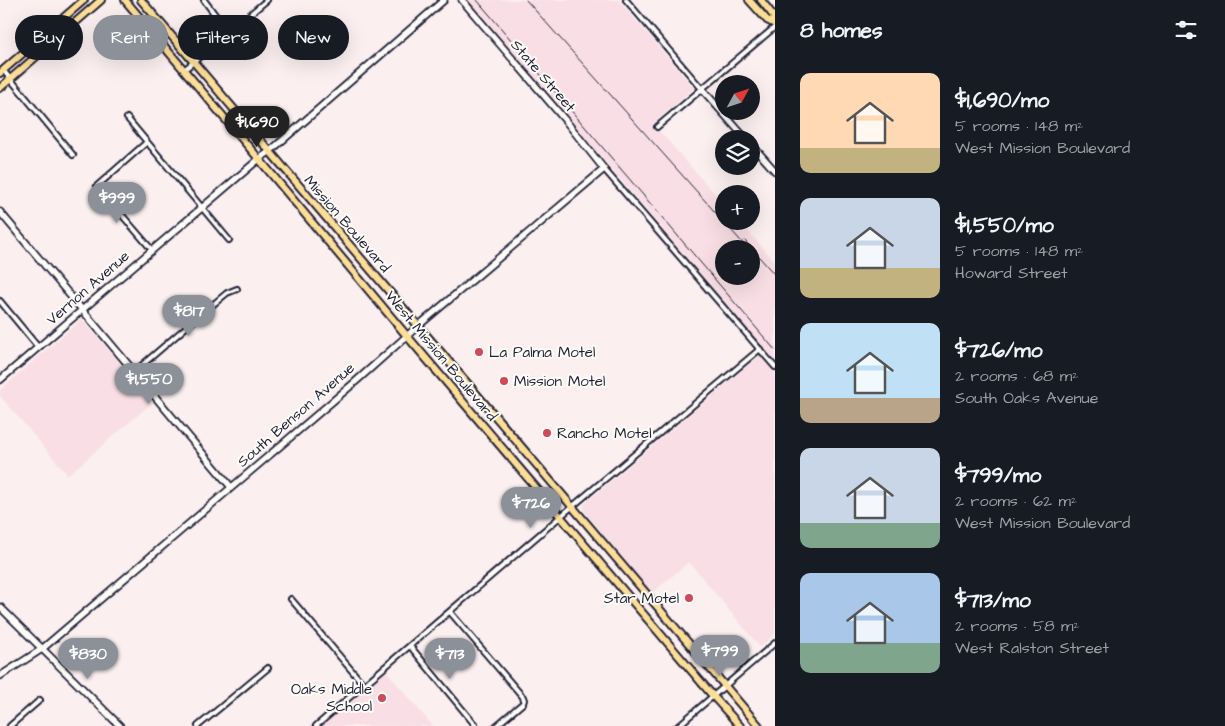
<!DOCTYPE html>
<html lang="en">
<head>
<meta charset="utf-8">
<style>
  body { margin:0; font-family:"Architects Daughter",sans-serif; background:#20242c; color:#f1f3f6; height:100vh; display:flex; flex-direction:column; font-size:19px; white-space:nowrap }
  * { box-sizing:border-box; margin:0 }
  p { font-size:16px; color:#9ea1a6 }
  .icon { flex:none; width:28px; height:28px; fill:none; stroke:currentColor; stroke-width:2; stroke-linecap:round; stroke-linejoin:round }
  .map { position:relative; flex:1; overflow:hidden }
  .panel { display:flex; flex-direction:column; background:#171b24; width:450px }
  .panel>* { flex:none }
  .hud { position:absolute; left:15px; top:15px; width:475px; height:45px; display:flex; gap:10px }
  .needle { width:32px; rotate:50deg }
  .controls { position:absolute; left:715px; top:75px; display:grid; gap:10px }
  .controls a { display:grid; place-items:center; width:45px; height:45px; border-radius:50%; background:#171b24; box-shadow:0 5px 20px #0002; font-size:25px }
  .price { position:absolute; translate:-50% -42px; padding:0 11px; border-radius:18px; background:#8c9099; color:#fff; font-size:16px; line-height:32px; filter:drop-shadow(0 1px 2px #0008) }
  .price::after { content:''; position:absolute; left:50%; top:30px; width:15px; height:11px; margin-left:-8px; background:inherit; clip-path:polygon(0 0,100% 0,50% 100%) }
  .price.selected { background:#222; color:#fff }
  ul { padding:0; list-style:none }
  li { display:flex; align-items:center; gap:15px; height:125px; padding:0 25px }
  li span { display:grid; place-items:center; flex:none; width:140px; height:100px; border-radius:10px; color:#555 }
  li>.icon { margin-inline-start:auto }
  span .icon { width:60px; height:60px; fill:#fffc; stroke-width:1 }
  li b { font-size:21px }
  h2 { display:flex; justify-content:space-between; align-items:center; height:60px; padding:0 25px; font-size:21px }
  .pill { padding:0 18px; border-radius:22px; background:#171b24; box-shadow:0 5px 20px #0002; font-size:18px; line-height:45px }
  .pill.selected { background:#8c9099; color:#fff }
  main { display:flex; flex:1; min-height:0 }
  .map>svg:first-child { display:block }
  .built { fill:#f9dfe5; fill-rule:evenodd }
  .lines { fill:none; stroke-linecap:round; stroke-linejoin:round }
  .street-casing { stroke:#22223b; stroke-width:8 }
  .secondary-casing { stroke:#22223b; stroke-width:9 }
  .primary-casing { stroke:#22223b; stroke-width:10 }
  .street { stroke:#fdfcf7; stroke-width:4 }
  .secondary { stroke:#fdfcf7; stroke-width:5.5 }
  .primary { stroke:#fdde96; stroke-width:6 }
  .rail { stroke:#22223b; stroke-width:1 }
  .poi-dot { fill:#d1495b; stroke:#fdfcf7; stroke-width:2 }
  .labels { text-anchor:middle; dominant-baseline:central; stroke-width:4; stroke-linejoin:round; paint-order:stroke }
  .street-label { font-size:15px; fill:#22223b; stroke:#fdfcf7 }
  .poi-label { font-size:15px; fill:#22223b; stroke:#fdfcf7; text-anchor:start }
</style>
</head>
<body>
<main>
<div class="map">
<svg width="775" height="726" viewBox="0 0 775 726">
  <rect width="100%" height="100%" fill="#fbefef"/>
  <filter id="ink" filterUnits="userSpaceOnUse"><feTurbulence type="fractalNoise" baseFrequency=".02" numOctaves="2"/><feDisplacementMap in="SourceGraphic" scale="10" xChannelSelector="R" yChannelSelector="G"/><feConvolveMatrix kernelMatrix="1 2 1 2 8 2 1 2 1" color-interpolation-filters="sRGB"/></filter>
  <g filter="url(#ink)">
    <!-- built -->
    <path class="built" d="M 467,0 L 619,0 L 694,88 L 653,124 L 724,204 L 724,221 L 739,221 L 775,262 L 775,361 ZM 724,249 L 751,249 L 751,276 L 724,276 Z
      M 82,319 L 153,402 L 68,475 L 0,396 L 0,390 Z
      M 760,355 L 775,373 L 775,634 L 760,647 L 689,562 L 652,593 L 584,511 L 584,504 Z
      M 386,671 L 433,726 L 322,726 Z"/>
    <g class="lines">
      <!-- street casing -->
      <g class="street-casing">
        <path id="street" d="M 204,0 L 228,32
          M 626,0 L 702,89
          M 3,70 L 73,155
          M 184,70 L 267,0
          M 127,118 L 229,240
          M 657,127 L 775,27
          M 147,142 L 97,186 L 152,250
          M 604,169 L 775,367
          M 0,301 L 38,347
          M 134,372 L 198,317 L 227,293 L 237,289
          M 291,599 L 364,685
          M 450,612 L 523,697 L 524,700 L 523,703 L 496,726
          M 410,646 L 476,726
          M 10,726 L 40,700
          M 198,726 L 268,668
          M 316,726 L 561,516 L 760,349
          M 678,726 L 775,643"/>
      </g>
      <!-- secondary casing -->
      <g class="secondary-casing">
        <path id="secondary" d="M 702,89 L 746,139
          M 751,144 L 775,171
          M 0,212 L 231,487
          M 0,380 L 259,159 L 269,152 L 444,0
          M 0,607 L 120,726
          M 0,676 L 42,649 L 354,383 L 418,326 L 604,169 L 565,120 L 462,0"/>
      </g>
      <!-- primary casing -->
      <g class="primary-casing">
        <path id="primary" d="M 125,0 L 259,159 L 407,336 L 713,696 L 740,726
          M 141,0 L 759,726
          M 749,0 L 767,20 L 775,24
          M 761,0 L 772,14 L 775,20
          M 0,73 L 84,0
          M 0,88 L 101,0"/>
      </g>
      <!-- street -->
      <use href="#street" class="street"/>
      <!-- secondary -->
      <use href="#secondary" class="secondary"/>
      <!-- primary -->
      <use href="#primary" class="primary"/>
      <!-- rail -->
      <path class="rail" d="M 477,0 L 775,350
        M 526,0 L 748,249
        M 745,241 L 775,275"/>
    </g>
  </g>
  <!-- markers -->
  <g class="poi-dot">
    <circle cx="479" cy="352" r="5"/>
    <circle cx="504" cy="381" r="5"/>
    <circle cx="547" cy="433" r="5"/>
    <circle cx="689" cy="598" r="5"/>
    <circle cx="382" cy="698" r="5"/>
  </g>
  <g class="labels">
    <!-- street labels -->
    <g class="street-label">
      <text transform="translate(543 76) rotate(49)">State Street</text>
      <text transform="translate(347 224) rotate(49)">Mission Boulevard</text>
      <text transform="translate(88 288) rotate(-41)">Vernon Avenue</text>
      <text transform="translate(441 356) rotate(50)">West Mission Boulevard</text>
      <text transform="translate(296 415) rotate(-41)">South Benson Avenue</text>
    </g>
    <!-- poi labels -->
    <g class="poi-label">
      <text x="489" y="352">La Palma Motel</text>
      <text x="514" y="381">Mission Motel</text>
      <text x="557" y="433">Rancho Motel</text>
      <text x="679" y="598" text-anchor="end">Star Motel</text>
      <text x="372" y="689" text-anchor="end">Oaks Middle<tspan x="372" dy="17">School</tspan></text>
    </g>
  </g>
</svg>
<div class="controls">
<a><svg class="needle" viewBox="-14 -14 28 28"><path d="M0-13l5 13h-10z" fill="#e53935"/><path d="M0 13l5-13h-10z" fill="#9ea1a6"/></svg></a>
<a><svg class="icon" aria-label="layers" viewBox="0 0 24 24"><path d="M12 4l9 5-9 5-9-5zM3 14l9 5 9-5"/></svg></a>
<a>+</a>
<a>−</a>
</div>
<b class="price selected" style="left:257px;top:148px">$1,690</b>
<b class="price" style="left:117px;top:224px">$999</b>
<b class="price" style="left:189px;top:337px">$817</b>
<b class="price" style="left:149px;top:405px">$1,550</b>
<b class="price" style="left:531px;top:529px">$726</b>
<b class="price" style="left:720px;top:677px">$799</b>
<b class="price" style="left:88px;top:680px">$830</b>
<b class="price" style="left:450px;top:680px">$713</b>
<div class="hud">
<a class="pill">Buy</a>
<a class="pill selected">Rent</a>
<a class="pill">Filters</a>
<a class="pill">New</a>
</div>
</div>
<section class="panel">
<h2>8 homes<svg class="icon" aria-label="filters" viewBox="0 0 24 24"><path d="M4 7h16M4 17h16"/><circle cx="9" cy="7" r="2"/><circle cx="15" cy="17" r="2"/></svg></h2>
<ul>
<li><span style="background:linear-gradient(#ffd9b3 75%,#c2b280 0)"><svg class="icon" aria-label="home" viewBox="0 0 24 24"><path d="M3 11l9-7 9 7M6 9v11h12V9"/></svg></span><div><b>$1,690/mo</b><p>5 rooms · 148 m²</p><p>West Mission Boulevard</p></div></li>
<li><span style="background:linear-gradient(#c9d6e8 70%,#c2b280 0)"><svg class="icon" aria-label="home" viewBox="0 0 24 24"><path d="M3 11l9-7 9 7M6 9v11h12V9"/></svg></span><div><b>$1,550/mo</b><p>5 rooms · 148 m²</p><p>Howard Street</p></div></li>
<li><span style="background:linear-gradient(#bfe0f5 75%,#b9a48a 0)"><svg class="icon" aria-label="home" viewBox="0 0 24 24"><path d="M3 11l9-7 9 7M6 9v11h12V9"/></svg></span><div><b>$726/mo</b><p>2 rooms · 68 m²</p><p>South Oaks Avenue</p></div></li>
<li><span style="background:linear-gradient(#c9d6e8 75%,#7fa58c 0)"><svg class="icon" aria-label="home" viewBox="0 0 24 24"><path d="M3 11l9-7 9 7M6 9v11h12V9"/></svg></span><div><b>$799/mo</b><p>2 rooms · 62 m²</p><p>West Mission Boulevard</p></div></li>
<li><span style="background:linear-gradient(#a9c7e8 70%,#7fa58c 0)"><svg class="icon" aria-label="home" viewBox="0 0 24 24"><path d="M3 11l9-7 9 7M6 9v11h12V9"/></svg></span><div><b>$713/mo</b><p>2 rooms · 58 m²</p><p>West Ralston Street</p></div></li>
</ul>
</section>
</main>
</body>
</html>
